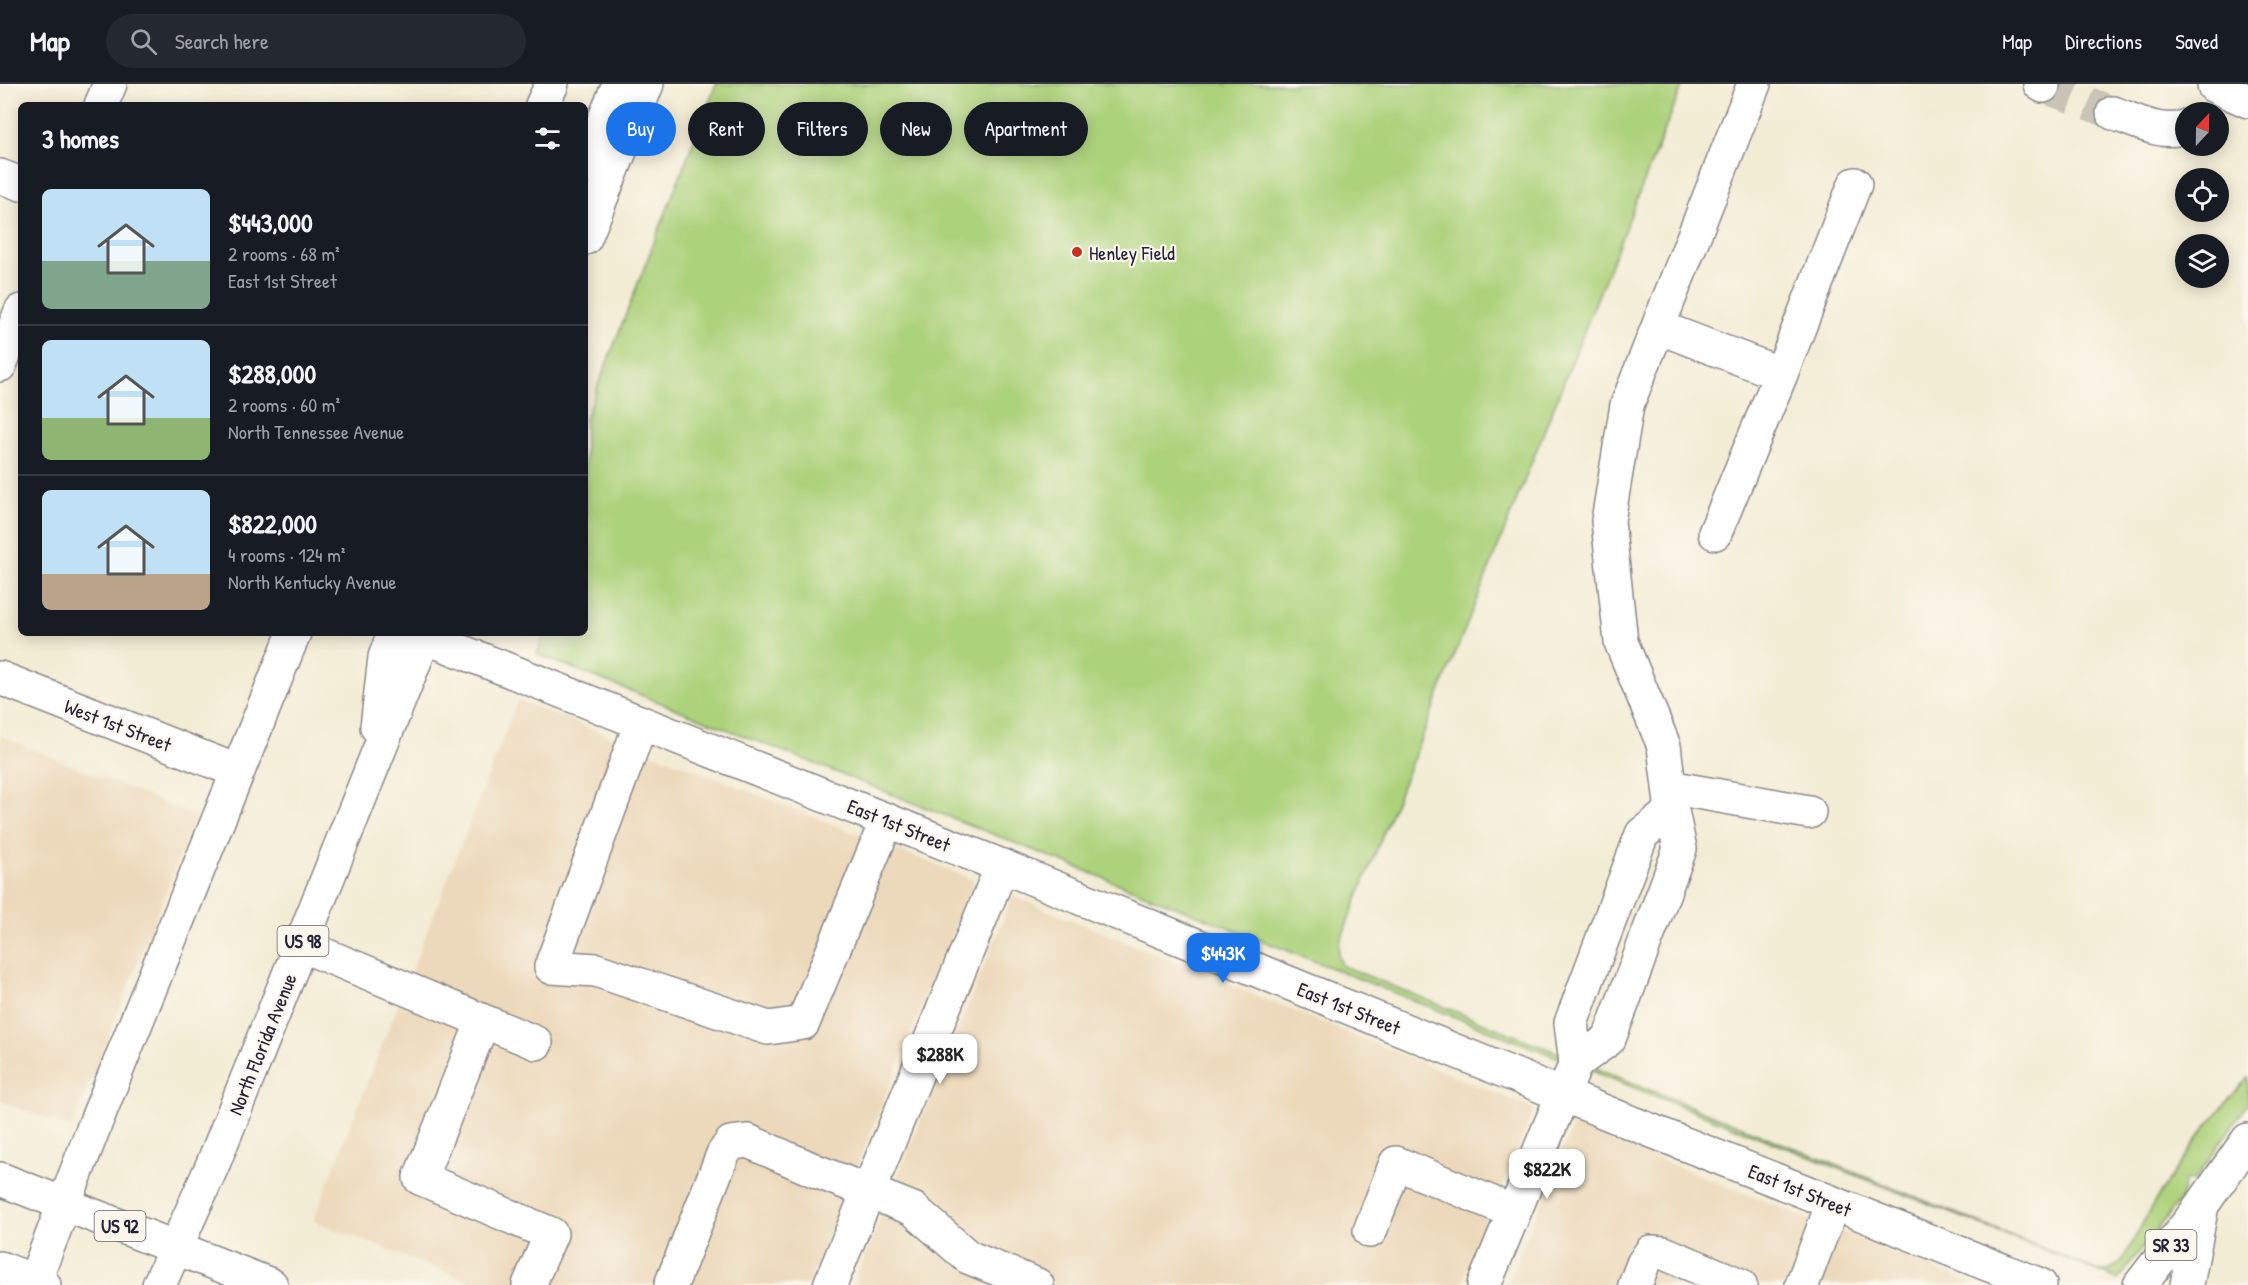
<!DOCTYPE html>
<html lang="en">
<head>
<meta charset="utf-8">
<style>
  body { margin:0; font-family:"Patrick Hand",sans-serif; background:#242831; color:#f1f3f6; height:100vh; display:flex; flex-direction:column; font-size:22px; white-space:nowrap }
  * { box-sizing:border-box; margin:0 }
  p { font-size:20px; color:#9ea1a6 }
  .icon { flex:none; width:33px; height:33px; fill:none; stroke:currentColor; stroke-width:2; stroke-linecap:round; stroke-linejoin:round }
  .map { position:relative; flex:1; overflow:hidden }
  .panel { position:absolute; left:18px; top:18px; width:570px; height:534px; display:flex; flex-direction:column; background:#171b24; border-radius:9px; box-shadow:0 3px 15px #0003 }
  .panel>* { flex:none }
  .banner { position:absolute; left:606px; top:18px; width:570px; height:54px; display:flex; gap:12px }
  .needle { width:39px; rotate:22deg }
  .fabs { position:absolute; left:2175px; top:18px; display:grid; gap:12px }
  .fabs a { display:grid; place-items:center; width:54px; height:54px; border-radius:50%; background:#171b24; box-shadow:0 3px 15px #0003; font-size:30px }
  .price { position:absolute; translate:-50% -51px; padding:0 14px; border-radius:12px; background:#fff; color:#222; font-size:20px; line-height:39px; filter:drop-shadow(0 2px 3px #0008) }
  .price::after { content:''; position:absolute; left:50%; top:36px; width:18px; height:14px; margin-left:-9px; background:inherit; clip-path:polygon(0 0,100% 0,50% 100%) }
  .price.current { background:#1a73e8; color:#fff }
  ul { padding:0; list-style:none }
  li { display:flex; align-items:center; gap:18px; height:150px; padding:0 24px }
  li+li { border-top:2px solid #363941 }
  li span { display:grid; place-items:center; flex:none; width:168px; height:120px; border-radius:9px; color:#555 }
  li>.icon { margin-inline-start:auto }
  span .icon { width:72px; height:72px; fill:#fffc; stroke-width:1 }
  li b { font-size:26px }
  h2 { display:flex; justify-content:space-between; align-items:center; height:72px; padding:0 24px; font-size:26px }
  .pill { padding:0 21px; border-radius:27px; background:#171b24; box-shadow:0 3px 15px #0003; font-size:21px; line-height:54px }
  .pill.current { background:#1a73e8; color:#fff }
  header { display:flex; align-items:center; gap:36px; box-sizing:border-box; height:84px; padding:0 30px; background:#171b24; border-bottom:2px solid #363941 }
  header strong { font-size:28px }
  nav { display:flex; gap:33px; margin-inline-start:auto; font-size:21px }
  .search { width:420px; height:54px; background:#242831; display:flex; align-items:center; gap:15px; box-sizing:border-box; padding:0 21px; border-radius:33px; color:#9ea1a6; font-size:22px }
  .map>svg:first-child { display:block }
  .built { fill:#ecd8ba }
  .green { fill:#add27b; stroke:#687a5b; stroke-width:1.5 }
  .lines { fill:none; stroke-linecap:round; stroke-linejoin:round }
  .minor-tunnel { stroke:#c9c4b6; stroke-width:33; stroke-dasharray:33 16; stroke-linecap:butt }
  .minor-casing { stroke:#8a8788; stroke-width:36 }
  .major-casing { stroke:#8a8788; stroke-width:36 }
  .minor { stroke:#fff; stroke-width:33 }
  .major { stroke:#fff; stroke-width:33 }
  .poi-dot { fill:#c8321e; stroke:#fbf7ec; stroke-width:2 }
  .labels { text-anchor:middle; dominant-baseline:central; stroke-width:4.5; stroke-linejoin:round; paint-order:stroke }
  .shield { fill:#fbf7ec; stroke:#636270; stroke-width:1.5 }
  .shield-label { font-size:18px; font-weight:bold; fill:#22223b }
  .poi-label { font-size:20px; fill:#22223b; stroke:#fbf7ec; text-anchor:start }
  .street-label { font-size:20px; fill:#22223b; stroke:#fbf7ec }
</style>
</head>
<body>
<header>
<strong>Map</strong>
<div class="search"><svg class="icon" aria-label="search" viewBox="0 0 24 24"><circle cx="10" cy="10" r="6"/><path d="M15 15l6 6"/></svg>Search here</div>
<nav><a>Map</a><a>Directions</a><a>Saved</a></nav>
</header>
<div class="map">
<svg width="2248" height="1201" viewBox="0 0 2248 1201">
  <rect width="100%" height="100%" fill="#fbf7ec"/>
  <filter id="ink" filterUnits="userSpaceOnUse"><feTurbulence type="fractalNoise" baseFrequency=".0167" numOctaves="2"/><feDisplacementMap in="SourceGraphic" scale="12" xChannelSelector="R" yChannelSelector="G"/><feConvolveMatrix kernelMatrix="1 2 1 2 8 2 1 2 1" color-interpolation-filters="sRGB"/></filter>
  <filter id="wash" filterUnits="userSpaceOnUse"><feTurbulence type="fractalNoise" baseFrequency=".008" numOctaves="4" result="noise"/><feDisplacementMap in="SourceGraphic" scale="24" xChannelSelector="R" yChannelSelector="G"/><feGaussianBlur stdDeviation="1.35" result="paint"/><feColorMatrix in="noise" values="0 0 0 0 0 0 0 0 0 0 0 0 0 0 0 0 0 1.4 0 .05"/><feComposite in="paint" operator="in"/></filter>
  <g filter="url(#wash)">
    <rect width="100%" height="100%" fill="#f3ecd5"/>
    <!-- built -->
    <path class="built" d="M 518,616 L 974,796 L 808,1201 L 479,1201 L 313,1137 Z
      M 0,652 L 196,732 L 72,1044 L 0,1017 Z
      M 1013,812 L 1534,1025 L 1461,1201 L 853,1201 Z
      M 1573,1041 L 1976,1201 L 1507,1201 Z"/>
    <!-- green -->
    <path class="green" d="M 716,0 L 1683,0 L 1339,860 L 1338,872 L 1343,882 L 2099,1187 L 2109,1187 L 2122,1177 L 2155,1117 L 2204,1045 L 2248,993 L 2248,1019 L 2194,1097 L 2185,1096 L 2182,1113 L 2118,1195 L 537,570 L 545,549 L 585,549 L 585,335 Z"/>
  </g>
  <g filter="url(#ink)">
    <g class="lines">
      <!-- minor-tunnel -->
      <path class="minor-tunnel" d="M 2043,2 L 2113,29"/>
      <!-- minor casing -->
      <g class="minor-casing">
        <path id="minor" d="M 2040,0 L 2043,2
          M 2214,0 L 2214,2 L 2248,17
          M 101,21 L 110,0
          M 2113,29 C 2134,36 2164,53 2186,42
          M 0,92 L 21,100
          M 1658,243 L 1781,290 L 1715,449
          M 0,281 L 21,227
          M 1781,290 L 1855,100
          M 425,553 L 1002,782 L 1632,1039 L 2040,1201
          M 0,594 L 237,687
          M 641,639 L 551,883 L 596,886 L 768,944 L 803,939 L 887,736
          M 1669,703 L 1809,728
          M 301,861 L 536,959
          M 483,937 L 420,1094 L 551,1150 L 529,1201
          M 1576,979 L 1609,955 L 1680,765 L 1672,727 L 1664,662 L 1621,558 L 1608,437 L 1627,321 L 1754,0
          M 1370,1147 L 1396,1079 L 1514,1128
          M 671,1201 L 723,1070 L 731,1059 L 748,1057 L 816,1087 L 913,1125 L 968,1173 L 1037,1201
          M 830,1201 L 1002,782
          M 1484,1201 L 1576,979 L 1571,939 L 1642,750 L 1672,727
          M 1635,1201 L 1643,1180 L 1651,1168 L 1664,1169 L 1740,1201
          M 1802,1201 L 1833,1119"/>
      </g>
      <!-- major casing -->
      <g class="major-casing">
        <path id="major" d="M 542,21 L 552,0
          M 585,83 L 619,0
          M 585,154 L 647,0
          M 377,643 L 385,573 L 394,549
          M 0,1095 L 271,1201
          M 0,1184 L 44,1201
          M 33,1201 L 97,1035 L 294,549
          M 159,1201 L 213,1080 L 426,549
          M 2140,1201 L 2202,1121 L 2248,1056
          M 2187,1201 L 2201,1126"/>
      </g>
      <!-- minor -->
      <use href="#minor" class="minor"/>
      <!-- major -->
      <use href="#major" class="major"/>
    </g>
  </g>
  <!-- markers -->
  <circle class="poi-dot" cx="1077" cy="168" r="6"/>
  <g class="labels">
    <!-- shield labels -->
    <g class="shield">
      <rect x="277.5" y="842" width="51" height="30" rx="4.5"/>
      <rect x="94.5" y="1127" width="51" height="30" rx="4.5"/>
      <rect x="2145.5" y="1146" width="51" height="30" rx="4.5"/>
    </g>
    <g class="shield-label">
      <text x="303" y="857">US 98</text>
      <text x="120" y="1142">US 92</text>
      <text x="2171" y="1161">SR 33</text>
    </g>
    <!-- poi labels -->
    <g class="poi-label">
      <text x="1089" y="168">Henley Field</text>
    </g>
    <!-- street labels -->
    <g class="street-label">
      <text transform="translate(118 641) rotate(21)">West 1st Street</text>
      <text transform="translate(899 741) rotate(22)">East 1st Street</text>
      <text transform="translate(1349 924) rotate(22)">East 1st Street</text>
      <text transform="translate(262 960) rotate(-68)">North Florida Avenue</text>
      <text transform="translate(1800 1106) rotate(22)">East 1st Street</text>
    </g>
  </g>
</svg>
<div class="fabs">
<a><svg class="needle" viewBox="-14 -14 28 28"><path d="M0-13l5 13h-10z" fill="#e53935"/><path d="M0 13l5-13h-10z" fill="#9ea1a6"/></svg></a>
<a><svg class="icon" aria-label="locate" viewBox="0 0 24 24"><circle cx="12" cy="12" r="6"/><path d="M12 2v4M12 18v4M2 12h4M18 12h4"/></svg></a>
<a><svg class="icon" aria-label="layers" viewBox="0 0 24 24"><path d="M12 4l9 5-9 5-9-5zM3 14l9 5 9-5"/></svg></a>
</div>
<b class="price current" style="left:1223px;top:900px">$443K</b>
<b class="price" style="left:940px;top:1001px">$288K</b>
<b class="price" style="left:1547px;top:1116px">$822K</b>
<div class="banner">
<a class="pill current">Buy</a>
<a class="pill">Rent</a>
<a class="pill">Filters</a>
<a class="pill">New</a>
<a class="pill">Apartment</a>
</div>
<section class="panel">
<h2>3 homes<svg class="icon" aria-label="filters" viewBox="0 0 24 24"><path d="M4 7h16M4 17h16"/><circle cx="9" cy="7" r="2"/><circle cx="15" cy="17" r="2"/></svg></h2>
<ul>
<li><span style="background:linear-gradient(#bfe0f5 60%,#7fa58c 0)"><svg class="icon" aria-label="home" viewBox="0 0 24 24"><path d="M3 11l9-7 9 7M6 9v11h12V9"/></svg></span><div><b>$443,000</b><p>2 rooms · 68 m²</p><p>East 1st Street</p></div></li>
<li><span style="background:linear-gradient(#bfe0f5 65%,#8fb573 0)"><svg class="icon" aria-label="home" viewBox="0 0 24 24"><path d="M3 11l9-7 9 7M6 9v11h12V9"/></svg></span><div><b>$288,000</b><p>2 rooms · 60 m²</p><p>North Tennessee Avenue</p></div></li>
<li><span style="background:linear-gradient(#bfe0f5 70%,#b9a48a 0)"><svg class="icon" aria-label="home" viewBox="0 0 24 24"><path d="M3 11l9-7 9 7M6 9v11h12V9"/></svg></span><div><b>$822,000</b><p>4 rooms · 124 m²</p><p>North Kentucky Avenue</p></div></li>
</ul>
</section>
</div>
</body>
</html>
